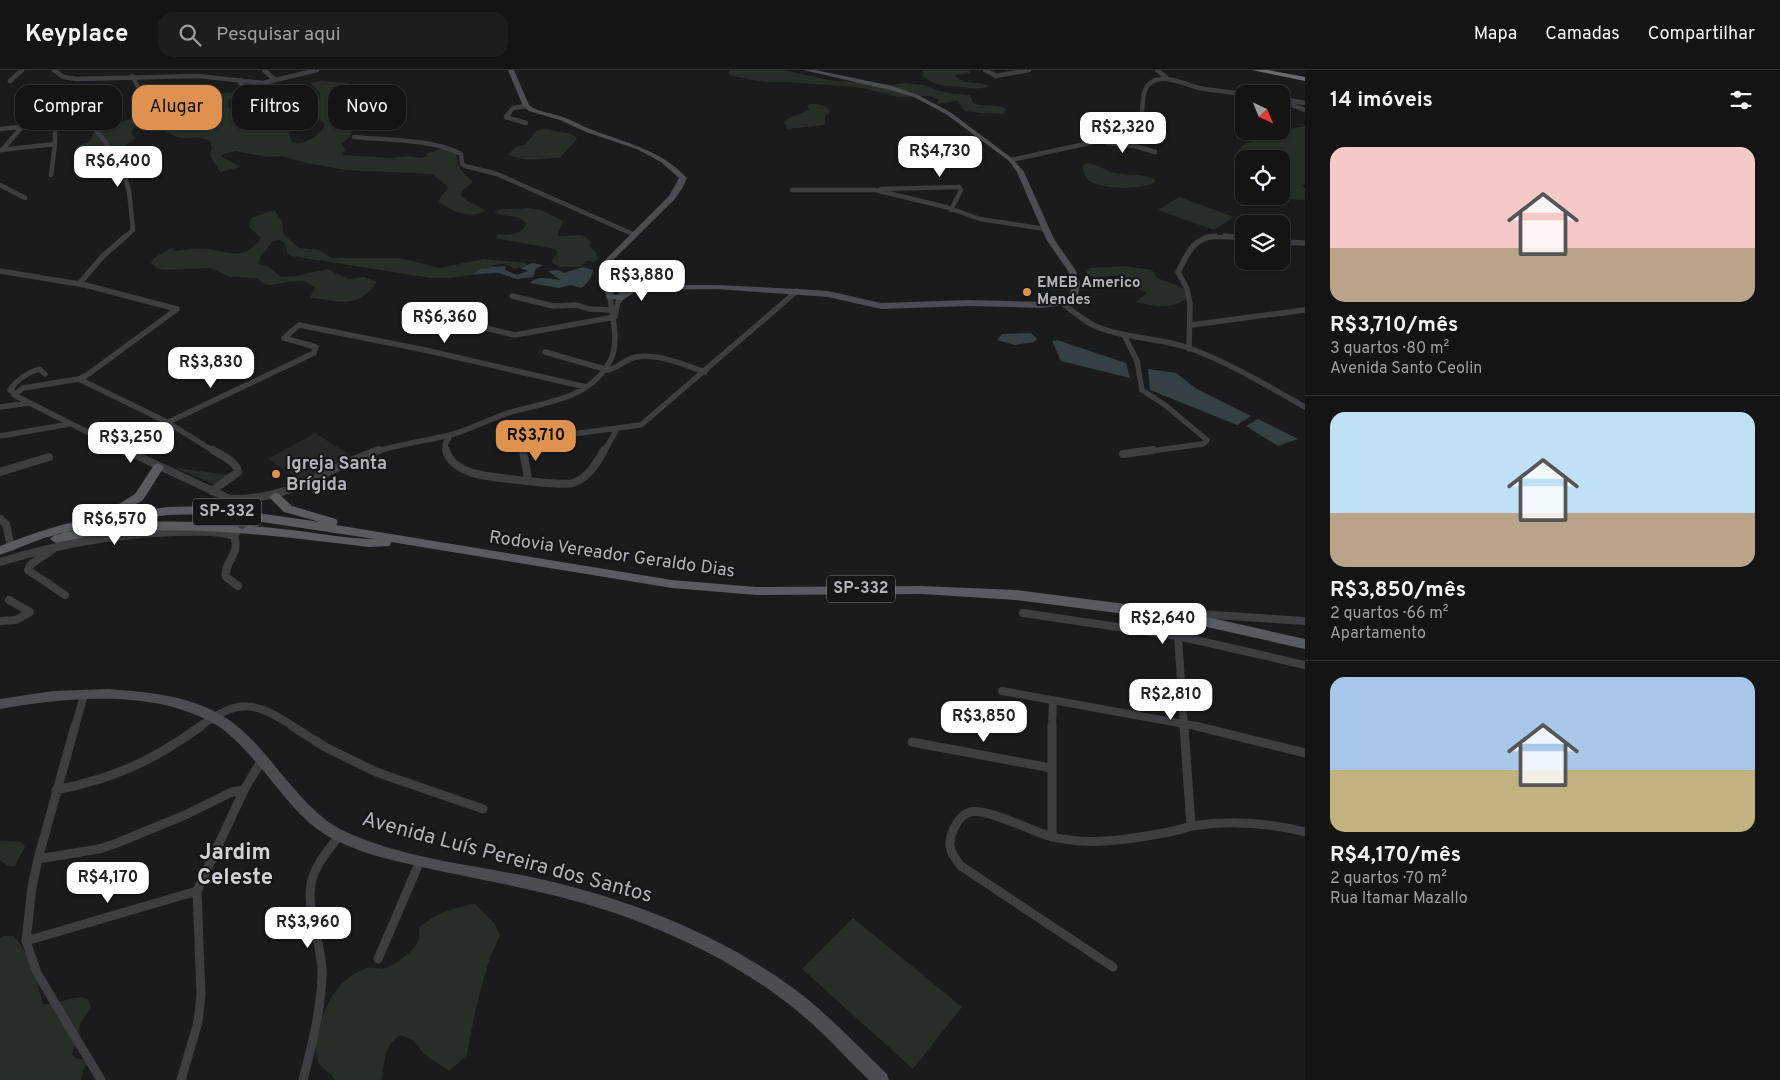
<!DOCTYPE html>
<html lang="pt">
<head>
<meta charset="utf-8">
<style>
  body { margin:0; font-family:Overpass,sans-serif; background:#1d1d1e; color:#f1f3f6; height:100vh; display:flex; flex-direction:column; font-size:19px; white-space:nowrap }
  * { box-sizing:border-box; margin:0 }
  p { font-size:16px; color:#9d9ea0 }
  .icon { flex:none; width:28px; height:28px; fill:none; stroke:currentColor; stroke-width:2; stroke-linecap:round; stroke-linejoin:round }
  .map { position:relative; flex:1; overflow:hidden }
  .details { display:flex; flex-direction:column; background:#141415; width:475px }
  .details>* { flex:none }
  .top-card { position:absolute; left:15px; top:15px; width:475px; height:45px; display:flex; gap:10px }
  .needle { width:32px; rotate:136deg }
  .controls { position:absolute; left:1235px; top:15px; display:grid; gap:10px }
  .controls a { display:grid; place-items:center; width:55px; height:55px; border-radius:10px; background:#141415; box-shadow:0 1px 4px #0004,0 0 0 1px #333334; font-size:25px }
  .price { position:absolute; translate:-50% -42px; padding:0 11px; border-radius:10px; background:#fff; color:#222; font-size:16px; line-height:32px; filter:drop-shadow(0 1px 2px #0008) }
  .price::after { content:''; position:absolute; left:50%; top:30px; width:15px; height:11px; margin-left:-8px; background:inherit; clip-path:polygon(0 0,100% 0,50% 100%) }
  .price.on { background:#df914f; color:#111 }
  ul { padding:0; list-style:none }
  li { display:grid; align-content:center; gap:10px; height:265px; padding:0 25px }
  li+li { border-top:1px solid #333334 }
  li span { display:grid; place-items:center; height:155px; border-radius:15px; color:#555 }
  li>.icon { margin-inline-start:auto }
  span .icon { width:90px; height:90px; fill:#fffc; stroke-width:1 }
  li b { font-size:21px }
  h2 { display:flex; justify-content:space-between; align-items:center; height:60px; padding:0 25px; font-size:21px }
  .pill { padding:0 18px; border-radius:15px; background:#141415; box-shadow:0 1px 4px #0004,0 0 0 1px #333334; font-size:18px; line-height:45px }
  .pill.on { background:#df914f; color:#111 }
  header { display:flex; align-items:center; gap:30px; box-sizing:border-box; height:70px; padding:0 25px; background:#141415; border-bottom:1px solid #333334 }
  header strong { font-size:24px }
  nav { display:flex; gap:28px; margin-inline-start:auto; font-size:18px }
  .search { width:350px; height:45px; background:#1d1d1e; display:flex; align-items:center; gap:12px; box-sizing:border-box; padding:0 18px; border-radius:15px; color:#9d9ea0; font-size:19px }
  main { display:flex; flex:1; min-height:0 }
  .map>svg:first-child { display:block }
  .built { fill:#262729 }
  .green { fill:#272e27; fill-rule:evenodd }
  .water { fill:#354044 }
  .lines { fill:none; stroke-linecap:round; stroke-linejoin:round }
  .street-far3 { stroke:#3c3e41; stroke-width:4.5 }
  .street-far2 { stroke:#3c3e41; stroke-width:5.5 }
  .street-far1 { stroke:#3c3e41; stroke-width:8 }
  .street { stroke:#3c3e41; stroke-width:9 }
  .secondary { fill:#4a4d51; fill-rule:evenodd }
  .primary { fill:#585b5f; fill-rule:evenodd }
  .highway { fill:#686c71; fill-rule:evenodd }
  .street-bridge { stroke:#3c3e41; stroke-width:8 }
  .poi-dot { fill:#df914f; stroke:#151617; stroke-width:2 }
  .labels { text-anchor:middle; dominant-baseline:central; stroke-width:4; stroke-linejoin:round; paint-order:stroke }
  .far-poi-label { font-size:15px; font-weight:bold; fill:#aeb4ba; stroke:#151617; text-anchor:start }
  .shield { fill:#151617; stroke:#808589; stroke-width:1 }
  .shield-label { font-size:16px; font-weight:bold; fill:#aeb4ba }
  .poi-label { font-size:18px; font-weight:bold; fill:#aeb4ba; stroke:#151617; text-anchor:start }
  .street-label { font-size:18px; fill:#aeb4ba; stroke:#151617 }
  .near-street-label { font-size:21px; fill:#aeb4ba; stroke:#151617 }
  .near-neighbourhood-label { font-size:22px; font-weight:bold; fill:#cfd3d7; stroke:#151617 }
</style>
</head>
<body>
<header>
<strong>Keyplace</strong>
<div class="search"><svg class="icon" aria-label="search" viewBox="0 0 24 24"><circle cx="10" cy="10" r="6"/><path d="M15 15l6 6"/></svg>Pesquisar aqui</div>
<nav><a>Mapa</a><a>Camadas</a><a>Compartilhar</a></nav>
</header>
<main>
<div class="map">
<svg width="1305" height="1010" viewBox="0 0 1305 1010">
  <rect width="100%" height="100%" fill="#1a1b1c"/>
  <!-- built -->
  <path class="built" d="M 315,363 L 353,387 L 304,412 L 268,389 Z"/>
  <!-- green -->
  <path class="green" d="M 729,0 L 784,0 L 833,11 L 866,12 L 894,15 L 903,13 L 924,15 L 946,23 L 970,25 L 973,33 C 984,38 996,33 1007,39 L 1003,44 L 981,43 L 965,41 L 958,31 L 937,34 L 938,29 L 930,26 L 899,27 L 857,17 L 786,12 L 765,12 L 732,6 L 729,4 Z
    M 924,0 L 968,0 L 971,3 L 955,5 L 956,7 C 965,15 979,11 989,16 C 980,20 971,18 962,17 C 943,16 937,17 921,5 L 924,4 L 922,1 Z
    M 320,11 L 349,13 L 370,26 L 400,31 L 408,35 L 388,43 L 369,46 L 367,43 L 375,35 L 364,30 L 355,35 L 357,42 L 351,66 L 342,74 L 345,79 L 343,85 L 390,88 L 407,86 L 421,88 L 427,86 L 427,83 L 450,77 L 456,84 L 460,99 L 473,112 L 462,121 L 461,125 L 466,130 L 486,141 C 468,149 455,142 439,133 L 441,126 L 447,120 L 448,117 L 432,104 L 345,100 L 302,92 L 282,86 L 267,87 L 235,81 L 223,84 L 221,86 L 240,97 L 220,102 L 210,85 L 212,78 L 210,71 C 200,65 191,69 181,68 C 175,67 166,61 158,59 L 158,54 L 150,51 C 158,46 185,50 196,48 L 189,35 C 198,23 222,23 237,23 L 236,26 L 228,30 L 228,37 C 235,41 241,47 249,49 C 267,53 303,40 319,31 L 320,23 L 310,13 ZM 319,49 L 325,54 C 321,65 305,76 292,72 L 289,64 L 296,53 Z
    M 810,34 C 818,34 825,34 830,41 L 825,47 L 825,55 L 787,59 L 784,52 L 789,48 L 809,40 L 807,35 Z
    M 132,49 L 139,50 L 140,52 L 132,60 L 132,65 L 136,68 L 102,92 L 89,93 L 76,79 L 77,76 L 90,71 L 95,58 Z
    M 1305,56 L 1305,115 L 1302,115 L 1305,118 L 1305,130 L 1277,129 L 1286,127 L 1281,122 L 1281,89 L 1248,89 L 1238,80 L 1246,73 L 1263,68 L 1275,62 Z
    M 547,59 C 557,62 572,61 577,69 L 560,88 C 543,87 524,94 508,84 L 516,77 L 525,75 L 537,60 Z
    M 1088,93 C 1098,95 1105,100 1114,103 C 1128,106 1141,103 1155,109 L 1155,112 C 1142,120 1104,120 1090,111 C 1085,108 1083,101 1083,95 Z
    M 1179,127 L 1234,147 L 1214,160 L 1158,140 Z
    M 528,138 L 541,140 L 563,151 L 558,164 L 559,166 C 571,168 583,160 591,173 L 589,176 L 596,182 L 598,189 L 594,192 L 587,191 L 580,197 L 559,197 L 551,191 L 558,182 L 554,179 L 496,168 L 497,164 C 508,165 521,166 526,154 C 518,143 504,148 494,142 C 502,137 517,140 528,138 Z
    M 274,140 L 282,151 L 283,164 L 299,178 L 320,180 L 331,188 L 400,188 L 440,198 L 484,189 L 527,193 L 526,196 L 514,199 C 505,192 498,193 488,198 L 493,200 L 488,203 L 449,208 L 431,208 L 291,186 L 287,183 L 285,173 L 280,170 L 273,171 L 261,186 L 258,194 L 269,197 L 281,207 L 297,206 L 327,199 L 349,209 L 364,207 L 377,212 C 374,217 370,220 366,224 C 348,238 330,229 310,228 L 315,217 L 304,211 L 287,212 L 272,215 L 265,214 L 256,208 L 230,207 L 210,198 L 165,200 L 158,199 L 151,193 L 154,188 L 172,178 L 175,181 C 186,180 196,178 207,179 C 232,182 243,192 261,168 L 249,157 L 251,148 Z
    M 1124,196 L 1152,200 L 1157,208 L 1179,216 L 1185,220 L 1187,228 C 1169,241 1155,236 1136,232 L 1147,223 C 1139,218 1125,216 1123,207 C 1110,204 1099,210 1087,205 L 1087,201 L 1090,198 Z
    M 175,398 L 231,405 L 216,415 Z
    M 0,771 L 21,772 L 25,776 L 15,796 L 9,796 L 0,791 Z
    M 475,834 L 494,853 L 500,865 C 496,875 491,884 488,894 C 479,924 472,954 467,985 L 449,1001 L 424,984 L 413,970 L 400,965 C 384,976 384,992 382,1010 L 335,1010 C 331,1002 321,999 318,991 C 313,978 318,967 321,954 C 327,929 341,907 367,898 C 373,896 380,900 386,898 C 395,895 418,878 419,869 C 420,865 419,861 419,857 C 436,844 454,837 475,834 Z
    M 853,848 L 962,937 L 913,999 L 802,899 Z
    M 4,866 L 14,866 C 31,888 36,907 43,934 C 58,936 73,923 88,929 L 91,938 L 81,952 L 72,984 L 75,988 L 86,990 L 90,993 L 84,997 L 81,1010 L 0,1010 L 0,868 Z"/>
  <!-- water -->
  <path class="water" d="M 532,193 L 543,195 L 536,199 L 533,207 L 517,209 L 498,203 L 474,204 L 480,199 L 487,199 L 490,197 L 506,196 L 505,200 L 517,205 L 528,201 L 520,198 Z
    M 583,197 L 593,200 C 592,207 587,215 581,218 L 571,215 L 559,218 L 530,213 C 538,205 549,209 560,210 L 548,201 L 558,200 L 564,203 Z
    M 1031,263 L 1037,269 L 1034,272 L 1015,275 L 997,270 L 1002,264 Z
    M 1057,270 L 1126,293 L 1130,308 L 1061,291 L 1052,271 Z
    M 200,277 L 210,279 L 213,283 L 198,294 L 187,292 Z
    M 1148,299 L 1176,303 L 1197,319 L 1251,346 L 1237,355 L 1150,320 Z
    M 1258,349 L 1298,369 L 1278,376 L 1246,356 Z"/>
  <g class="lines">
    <!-- street-far3 -->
    <path class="street-far3" d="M 54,0 L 63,7 L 76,9 L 198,6 L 263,13 L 317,0
      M 264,0 L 275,10
      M 985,0 L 996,6 L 1029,0
      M 1157,0 L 1168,9
      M 132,6 L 154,46
      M 241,10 L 240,13 L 257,27 L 268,32
      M 10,11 L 22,0
      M 1288,30 L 1305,33
      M 1281,31 L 1305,40
      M 526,36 L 513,38 L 506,47 L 526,53
      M 154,46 L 168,47 L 170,50 L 155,55 L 145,54 Z
      M 0,59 L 88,50 L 106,73 L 124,104 L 129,121 L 133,160 L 125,167
      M 354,67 C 386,70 433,69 461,84 L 462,94 L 465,96 L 497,104 L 635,165
      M 1107,73 L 1135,76 L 1155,82
      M 0,80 L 55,74
      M 2,80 L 22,57
      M 1011,90 L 1127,65 C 1130,63 1135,62 1137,60 C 1149,49 1132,11 1162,9 C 1174,8 1187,15 1199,18 C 1214,21 1230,22 1245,24
      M 51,105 L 55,74 L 55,53
      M 0,115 L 25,128
      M 881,119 L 959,117 L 961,120 L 951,140
      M 792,120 L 875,120 L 946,137 L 980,149 L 1046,159
      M 1206,167 L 1238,167"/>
    <!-- street-far2 -->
    <path class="street-far2" d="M 1225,166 L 1244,168
      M 1281,172 L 1304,173
      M 0,201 L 85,215 L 177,239 L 87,305 L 79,309 L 23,318 L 14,325 L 127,382
      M 79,214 L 103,186 L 126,166
      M 512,226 L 553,236 L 577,235 L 589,239 L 612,240
      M 1062,233 C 1072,241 1082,249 1093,255 C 1123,269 1158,267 1189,278 C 1230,293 1268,316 1305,337
      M 615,246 L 618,232 L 622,227
      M 442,248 L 515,265 L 615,247
      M 1191,255 L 1305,240
      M 1124,265 L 1137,291 L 1142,320 L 1165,335 L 1207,370 L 1203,374 L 1143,382
      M 1189,279 L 1190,234 L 1187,219 L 1178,202 C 1188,183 1192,169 1215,166
      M 545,282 L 608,300 C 618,298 626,289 636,287 C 659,283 684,295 705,302
      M 79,309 L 167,352 L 215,382
      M 14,323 L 10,320 C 17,309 27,303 39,299 L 45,304
      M 0,337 L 28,333
      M 0,366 L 70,354
      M 118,376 L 314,283 L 316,277 L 284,268 L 299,255 L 425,280 L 586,317
      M 375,382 C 400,374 425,371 450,365 C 471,359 490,349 511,342 C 547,332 590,329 610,291 C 620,273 612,246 610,227
      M 447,382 L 445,375 L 450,365
      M 523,382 L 525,374 L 542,368 L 641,355 L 797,221
      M 604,382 L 617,359"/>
    <!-- street-far1 -->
    <path class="street-far1" d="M 125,380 L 230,429 C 291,431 325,398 379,380
      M 446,380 C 449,392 459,398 470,402 C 481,407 564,416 573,413 C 588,408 597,393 604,380
      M 523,380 L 528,409
      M 1123,384 L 1153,380
      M 0,402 L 49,387
      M 212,421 L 238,402 C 236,391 222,386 213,380
      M 0,449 L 6,454 L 11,477
      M 236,463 L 234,466 C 241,485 223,492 226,507 L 238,516
      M 53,479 L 30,495 L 28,500 L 65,525
      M 0,492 C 58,474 116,464 177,462 C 196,462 216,460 234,466
      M 1023,543 L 1178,566 L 1305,595
      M 0,551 L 16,550 L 30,542 L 9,530
      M 1002,621 L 1201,657
      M 75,657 L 84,625
      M 199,657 C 240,628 254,631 294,657
      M 1052,657 L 1053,631
      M 1184,657 L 1178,566 L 1180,546 L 1199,544 L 1305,551"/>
    <!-- street -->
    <path class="street" d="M 75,656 L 38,789 L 32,817 L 26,871 L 37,903 L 101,1010
      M 292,656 L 325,677 L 376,702 L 483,739
      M 1184,656 L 1191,756
      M 1196,656 L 1305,683
      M 912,672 L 1051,698
      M 56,720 C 116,708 152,691 201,656
      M 1052,767 L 1052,656
      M 38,789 L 99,779 L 117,773 L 185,745 L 232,722 L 244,720 L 262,690
      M 26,871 L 197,821
      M 378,889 L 420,791
      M 1113,897 L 961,796 C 957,791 953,786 951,780 C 947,768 957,746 970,742 C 987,738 1032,761 1049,766 C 1059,769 1069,770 1079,771 C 1110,773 1143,767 1174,761 C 1180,760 1186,757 1192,756 C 1229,750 1269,753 1305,762
      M 181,1010 L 198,952 L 201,925 L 197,821 L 244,720
      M 303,1010 C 312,976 321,940 322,905 C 323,875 306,844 311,814 C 314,796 329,779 340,765"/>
    <!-- secondary -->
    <path class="secondary" d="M 508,0 L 514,0 L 529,35 C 539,43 554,43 565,48 C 574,51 582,56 590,59 C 625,73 660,79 687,108 L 683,117 L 675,129 L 609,194 L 608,201 L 614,225 L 620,224 L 617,222 L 618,220 L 639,216 L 655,215 L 717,215 L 797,219 L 828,221 L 881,233 L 969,230 L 1041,232 L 1060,231 L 1070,224 L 1072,213 L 1068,201 L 1046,169 L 1017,102 L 1009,91 L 946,44 L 914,27 L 890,20 L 803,0 L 815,0 L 892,16 L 918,25 L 950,42 L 1013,89 L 1024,102 L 1054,169 L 1076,201 L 1080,213 L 1078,225 L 1065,235 L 1041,238 L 969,236 L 881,239 L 828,227 L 717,219 L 639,220 L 622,230 L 607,229 L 600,201 L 601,194 L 669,126 L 679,108 L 661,92 L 637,79 L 586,62 L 560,50 L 529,41 L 523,36 Z
      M 108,619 C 145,622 188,625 221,645 C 244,658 262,680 279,701 C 298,723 317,748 344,761 C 406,790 479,795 545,810 C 638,832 729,868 805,927 C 834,951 860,978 887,1004 L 889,1010 L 869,1010 C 846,988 826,965 802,945 C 728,883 637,845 544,823 C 499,812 454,805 409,794 C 393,790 377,787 361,781 C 346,775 330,769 317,759 C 292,740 275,713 254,690 C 241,675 226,659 209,651 C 148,619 65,628 0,639 L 0,629 L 53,621 Z"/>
    <!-- primary -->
    <path class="primary" d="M 158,393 L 164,397 L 143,430 L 120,444 L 167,437 L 210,436 L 320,452 L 284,442 L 269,427 L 275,423 L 279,424 L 292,436 L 336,449 L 338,452 L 336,455 L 672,510 L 756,517 L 922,516 L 1016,520 L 1180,541 L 1305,569 L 1305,579 L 1180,551 L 1016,530 L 922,524 L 756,525 L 672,518 L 391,472 L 390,476 L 369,477 C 291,468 214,457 136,461 C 109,462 82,468 56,473 L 50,469 C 55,462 70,462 78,460 C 149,446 221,452 292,460 C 319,463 348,469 375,469 L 210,444 L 167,445 L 85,457 L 44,468 L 0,485 L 0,476 C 34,463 68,451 105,446 L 106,442 L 135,424 L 154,395 Z"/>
    <!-- highway -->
    <path class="highway" d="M 1252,0 L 1268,0 L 1305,7 L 1305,11 Z"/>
    <!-- street-bridge -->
    <path class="street-bridge" d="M 242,455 L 253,437"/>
  </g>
  <!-- markers -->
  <g class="poi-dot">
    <circle cx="1027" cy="222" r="5"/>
    <circle cx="276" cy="404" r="5"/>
  </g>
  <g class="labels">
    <!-- far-poi labels -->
    <g class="far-poi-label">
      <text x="1037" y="213">EMEB Americo<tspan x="1037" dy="17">Mendes</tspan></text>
    </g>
    <!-- shield labels -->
    <g class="shield">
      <rect x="193" y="428.5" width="68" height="27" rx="4"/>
      <rect x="827" y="505.5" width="68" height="27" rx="4"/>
    </g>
    <g class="shield-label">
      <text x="227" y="442">SP-332</text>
      <text x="861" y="519">SP-332</text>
    </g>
    <!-- poi labels -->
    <g class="poi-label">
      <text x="286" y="394">Igreja Santa<tspan x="286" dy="21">Brígida</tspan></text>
    </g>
    <!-- street labels -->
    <g class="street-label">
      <text transform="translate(612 485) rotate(8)">Rodovia Vereador Geraldo Dias</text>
    </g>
    <!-- near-street labels -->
    <g class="near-street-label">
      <text transform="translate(507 788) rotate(15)">Avenida Luís Pereira dos Santos</text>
    </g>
    <!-- near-neighbourhood labels -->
    <g class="near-neighbourhood-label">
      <text x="235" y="783">Jardim<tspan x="235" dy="25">Celeste</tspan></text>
    </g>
  </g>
</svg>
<div class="controls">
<a><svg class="needle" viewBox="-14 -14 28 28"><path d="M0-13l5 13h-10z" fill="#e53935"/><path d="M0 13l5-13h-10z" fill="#9d9ea0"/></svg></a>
<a><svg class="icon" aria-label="locate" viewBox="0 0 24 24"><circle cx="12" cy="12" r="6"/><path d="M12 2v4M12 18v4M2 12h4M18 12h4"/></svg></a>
<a><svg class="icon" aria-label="layers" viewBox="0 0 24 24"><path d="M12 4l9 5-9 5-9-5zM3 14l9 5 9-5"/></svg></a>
</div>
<b class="price" style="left:1123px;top:84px">R$2,320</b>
<b class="price" style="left:940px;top:108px">R$4,730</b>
<b class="price" style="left:118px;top:118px">R$6,400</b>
<b class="price" style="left:642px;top:232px">R$3,880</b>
<b class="price" style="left:445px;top:274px">R$6,360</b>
<b class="price" style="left:211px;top:319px">R$3,830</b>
<b class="price on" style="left:536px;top:392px">R$3,710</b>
<b class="price" style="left:131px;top:394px">R$3,250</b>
<b class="price" style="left:115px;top:476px">R$6,570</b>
<b class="price" style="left:1163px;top:575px">R$2,640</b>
<b class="price" style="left:1171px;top:651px">R$2,810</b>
<b class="price" style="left:984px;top:673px">R$3,850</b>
<b class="price" style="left:108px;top:834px">R$4,170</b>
<b class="price" style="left:308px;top:879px">R$3,960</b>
<div class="top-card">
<a class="pill">Comprar</a>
<a class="pill on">Alugar</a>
<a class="pill">Filtros</a>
<a class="pill">Novo</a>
</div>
</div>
<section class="details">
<h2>14 imóveis<svg class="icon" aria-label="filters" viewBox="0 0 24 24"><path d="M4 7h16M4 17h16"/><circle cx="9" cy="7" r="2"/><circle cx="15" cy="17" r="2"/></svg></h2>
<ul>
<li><span style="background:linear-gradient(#f6c9c9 65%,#b9a48a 0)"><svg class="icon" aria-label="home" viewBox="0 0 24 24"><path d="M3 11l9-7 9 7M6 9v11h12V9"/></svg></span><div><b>R$3,710/mês</b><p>3 quartos · 80 m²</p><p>Avenida Santo Ceolin</p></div></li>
<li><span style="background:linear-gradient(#bfe0f5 65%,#b9a48a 0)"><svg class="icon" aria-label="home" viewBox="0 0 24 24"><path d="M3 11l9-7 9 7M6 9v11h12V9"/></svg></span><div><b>R$3,850/mês</b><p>2 quartos · 66 m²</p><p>Apartamento</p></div></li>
<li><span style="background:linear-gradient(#a9c7e8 60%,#c2b280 0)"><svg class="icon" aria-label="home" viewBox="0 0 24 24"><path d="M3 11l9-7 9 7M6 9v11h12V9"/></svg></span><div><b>R$4,170/mês</b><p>2 quartos · 70 m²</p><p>Rua Itamar Mazallo</p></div></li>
</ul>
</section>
</main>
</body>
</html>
